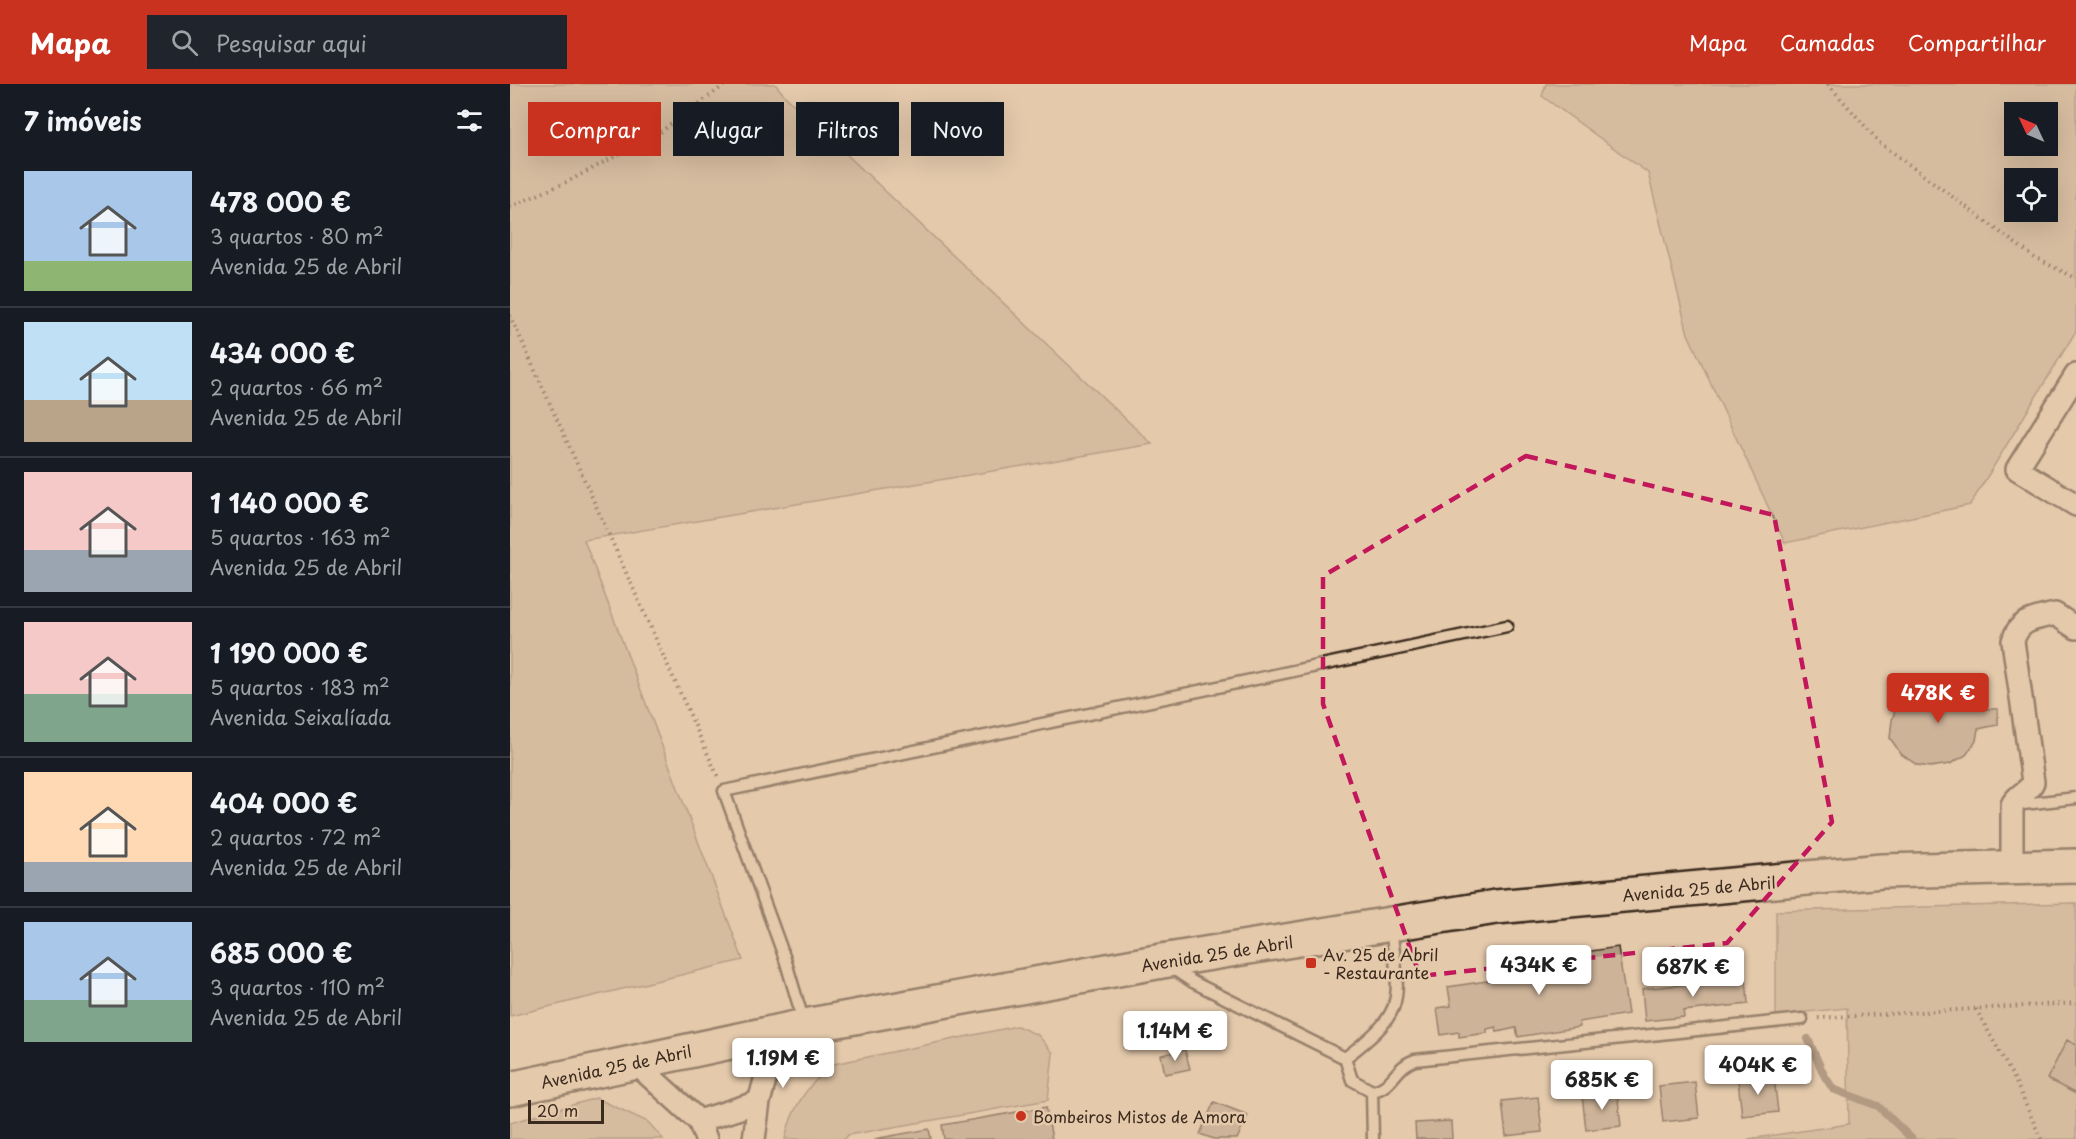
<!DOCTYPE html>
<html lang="pt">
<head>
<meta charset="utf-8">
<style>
  body { margin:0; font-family:"Playpen Sans",sans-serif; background:#20242c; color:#f1f3f6; height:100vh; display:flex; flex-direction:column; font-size:22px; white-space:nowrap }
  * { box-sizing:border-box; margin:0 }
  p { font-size:20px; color:#9ea1a6 }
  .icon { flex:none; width:33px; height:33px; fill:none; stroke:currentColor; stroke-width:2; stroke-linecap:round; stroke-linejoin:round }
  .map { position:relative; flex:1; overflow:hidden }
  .drawer { display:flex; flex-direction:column; background:#171b24; width:510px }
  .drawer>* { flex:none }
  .top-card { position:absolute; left:18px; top:18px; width:570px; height:54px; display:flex; gap:12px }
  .needle { width:39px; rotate:314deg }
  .fabs { position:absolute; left:1494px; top:18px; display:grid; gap:12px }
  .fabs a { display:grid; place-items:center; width:54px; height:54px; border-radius:0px; background:#171b24; box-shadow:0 6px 24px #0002; font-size:30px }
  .scale { position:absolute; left:18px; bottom:15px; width:76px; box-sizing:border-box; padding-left:6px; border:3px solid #3b2a1e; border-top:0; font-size:16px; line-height:21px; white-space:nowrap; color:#3b2a1e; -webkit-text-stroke:4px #e4c9ab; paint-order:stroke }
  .price { position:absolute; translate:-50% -51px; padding:0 14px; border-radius:6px; background:#fff; color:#222; font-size:20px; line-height:39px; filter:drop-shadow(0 2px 3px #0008) }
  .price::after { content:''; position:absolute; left:50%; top:36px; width:18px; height:14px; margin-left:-9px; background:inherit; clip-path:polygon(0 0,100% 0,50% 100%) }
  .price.current { background:#c8321e; color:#fff }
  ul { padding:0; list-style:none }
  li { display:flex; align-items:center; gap:18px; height:150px; padding:0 24px }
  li+li { border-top:2px solid #363941 }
  li span { display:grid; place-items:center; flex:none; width:168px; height:120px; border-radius:0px; color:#555 }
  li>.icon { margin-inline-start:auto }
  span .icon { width:72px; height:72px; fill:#fffc; stroke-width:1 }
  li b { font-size:26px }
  h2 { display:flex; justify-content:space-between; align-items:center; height:72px; padding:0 24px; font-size:26px }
  .tag { padding:0 21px; border-radius:0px; background:#171b24; box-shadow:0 6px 24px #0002; font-size:21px; line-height:54px }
  .tag.current { background:#c8321e; color:#fff }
  header { display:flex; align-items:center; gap:36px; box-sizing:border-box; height:84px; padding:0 30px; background:#c8321e; color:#fff }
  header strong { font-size:28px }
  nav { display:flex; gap:33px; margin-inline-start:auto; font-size:21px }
  .search { width:420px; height:54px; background:#20242c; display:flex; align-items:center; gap:15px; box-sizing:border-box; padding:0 21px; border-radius:0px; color:#9ea1a6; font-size:22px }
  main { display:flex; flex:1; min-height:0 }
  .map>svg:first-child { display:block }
  .green { fill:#c5ad91; stroke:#806c58; stroke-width:1.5; fill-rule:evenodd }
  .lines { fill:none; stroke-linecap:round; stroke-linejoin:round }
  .stream { stroke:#76614f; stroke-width:8 }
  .building { fill:#b29a82; stroke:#3b2a1e; stroke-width:1.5 }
  .service-casing { stroke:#3b2a1e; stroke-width:15 }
  .minor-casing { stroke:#3b2a1e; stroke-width:26 }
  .primary-casing { stroke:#3b2a1e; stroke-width:38 }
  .path { stroke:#3b2a1e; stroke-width:4; stroke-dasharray:1.5 4.5; stroke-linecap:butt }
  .service { stroke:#e4c9ab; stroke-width:10 }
  .minor { stroke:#e4c9ab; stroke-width:21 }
  .primary { stroke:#e4c9ab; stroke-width:33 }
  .marked { fill:none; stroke:#c2185b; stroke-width:4.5; stroke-dasharray:12 8; stroke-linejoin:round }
  .poi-dot { fill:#c8321e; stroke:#e4c9ab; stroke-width:2 }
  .labels { text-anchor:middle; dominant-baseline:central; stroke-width:5; stroke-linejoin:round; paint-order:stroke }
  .street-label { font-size:16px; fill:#3b2a1e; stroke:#e4c9ab }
  .poi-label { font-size:16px; fill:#3b2a1e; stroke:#e4c9ab; text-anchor:start }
</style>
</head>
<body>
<header>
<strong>Mapa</strong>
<div class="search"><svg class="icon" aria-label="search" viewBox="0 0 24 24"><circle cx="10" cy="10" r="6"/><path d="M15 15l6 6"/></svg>Pesquisar aqui</div>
<nav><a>Mapa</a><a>Camadas</a><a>Compartilhar</a></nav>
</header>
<main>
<section class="drawer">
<h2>7 imóveis<svg class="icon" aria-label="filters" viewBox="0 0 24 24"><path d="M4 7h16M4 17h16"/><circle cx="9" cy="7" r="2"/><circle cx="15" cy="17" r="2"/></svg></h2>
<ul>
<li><span style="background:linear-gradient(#a9c7e8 75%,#8fb573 0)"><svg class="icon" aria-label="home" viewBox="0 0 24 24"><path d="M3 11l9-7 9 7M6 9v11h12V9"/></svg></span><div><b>478 000 €</b><p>3 quartos · 80 m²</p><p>Avenida 25 de Abril</p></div></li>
<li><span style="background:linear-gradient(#bfe0f5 65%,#b9a48a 0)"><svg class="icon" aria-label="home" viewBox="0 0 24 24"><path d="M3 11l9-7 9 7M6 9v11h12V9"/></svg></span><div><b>434 000 €</b><p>2 quartos · 66 m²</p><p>Avenida 25 de Abril</p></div></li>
<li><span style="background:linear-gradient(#f6c9c9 65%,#9aa5b1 0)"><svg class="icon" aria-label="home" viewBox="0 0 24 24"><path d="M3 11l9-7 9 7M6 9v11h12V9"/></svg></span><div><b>1 140 000 €</b><p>5 quartos · 163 m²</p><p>Avenida 25 de Abril</p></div></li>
<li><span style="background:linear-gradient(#f6c9c9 60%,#7fa58c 0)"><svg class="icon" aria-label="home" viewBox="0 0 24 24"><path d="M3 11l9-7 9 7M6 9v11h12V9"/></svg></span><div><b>1 190 000 €</b><p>5 quartos · 183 m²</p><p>Avenida Seixalíada</p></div></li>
<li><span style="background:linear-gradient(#ffd9b3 75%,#9aa5b1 0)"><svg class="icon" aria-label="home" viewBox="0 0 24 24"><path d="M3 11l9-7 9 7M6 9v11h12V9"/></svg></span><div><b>404 000 €</b><p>2 quartos · 72 m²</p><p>Avenida 25 de Abril</p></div></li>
<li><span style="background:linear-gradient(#a9c7e8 65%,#7fa58c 0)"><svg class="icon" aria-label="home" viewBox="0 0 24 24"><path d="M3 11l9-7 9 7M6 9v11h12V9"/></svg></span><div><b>685 000 €</b><p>3 quartos · 110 m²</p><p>Avenida 25 de Abril</p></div></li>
</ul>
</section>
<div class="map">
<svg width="1566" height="1055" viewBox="0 0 1566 1055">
  <rect width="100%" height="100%" fill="#e4c9ab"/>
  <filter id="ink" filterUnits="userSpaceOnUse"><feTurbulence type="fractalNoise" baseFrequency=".0167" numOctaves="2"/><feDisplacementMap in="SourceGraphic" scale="12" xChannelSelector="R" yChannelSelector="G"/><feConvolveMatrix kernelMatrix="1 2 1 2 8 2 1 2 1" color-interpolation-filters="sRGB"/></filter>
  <g filter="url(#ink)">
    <!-- green -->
    <path class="green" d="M 0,0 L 265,0 L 276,13 L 642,360 L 74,456 L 233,876 L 0,932 Z
      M 1036,0 L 1566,0 L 1566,247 L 1460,421 L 1275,459 L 1178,250 L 1138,89 L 1032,12 ZM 1538,28 L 1538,62 L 1504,62 L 1504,28 ZM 1538,94 L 1538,128 L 1504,128 L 1504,94 Z
      M 1566,819 L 1566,1055 L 1238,1055 L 1339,1040 L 1337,924 L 1266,931 L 1266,827 Z
      M 507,942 L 528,951 L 543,969 L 538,1016 L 338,1051 L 335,1055 L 275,1055 C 282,1023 298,1000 324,980 Z
      M 86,1014 L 138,1038 L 153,1055 L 0,1055 L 0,1039 Z"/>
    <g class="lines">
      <!-- stream -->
      <path class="stream" d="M 1298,955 L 1314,991 L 1323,1005 L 1368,1022 L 1402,1055"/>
    </g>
    <!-- building -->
    <path class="building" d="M 1406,599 L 1439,599 L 1459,611 L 1467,625 L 1488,625 L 1488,641 L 1468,645 L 1466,657 L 1456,671 L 1440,680 L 1420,683 L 1407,681 L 1391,670 L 1380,654 L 1382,636 L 1388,617 Z
      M 1108,863 L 1118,930 L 1069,938 L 1070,943 L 1008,953 L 1006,944 L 987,948 L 986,943 L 977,945 L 977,949 L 949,953 L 949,948 L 931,951 L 927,924 L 941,922 L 938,903 L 983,896 L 981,882 Z
      M 1236,894 L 1238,920 L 1173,927 L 1174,933 L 1135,937 L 1132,905 Z
      M 1557,956 L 1566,961 L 1566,1010 L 1537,995 Z
      M 675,966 L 680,985 L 655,990 L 651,971 Z
      M 1264,993 L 1268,1028 L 1232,1032 L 1228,996 Z
      M 1185,998 L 1189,1034 L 1153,1038 L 1149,1002 Z
      M 1107,1007 L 1111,1042 L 1076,1046 L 1072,1011 Z
      M 1028,1013 L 1032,1048 L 996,1052 L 992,1017 Z
      M 704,1018 L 738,1031 L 727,1055 L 704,1055 L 690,1050 Z
      M 536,1023 L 542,1055 L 434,1055 L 432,1041 Z
      M 941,1037 L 942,1055 L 906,1055 L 905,1039 Z
      M 419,1045 L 421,1055 L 364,1055 Z"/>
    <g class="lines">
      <!-- service casing -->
      <g class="service-casing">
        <path id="service" d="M 1505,721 L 1566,714
          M 662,884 L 683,898 L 835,974 L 842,996 L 862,1007 C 883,1004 885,982 905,976 L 1292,935
          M 294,939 L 275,875 L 214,707 L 997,542
          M 835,974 C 897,927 890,918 881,844
          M 862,1007 L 863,1055"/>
      </g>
      <!-- minor casing -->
      <g class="minor-casing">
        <path id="minor" d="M 1566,291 L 1507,385 L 1566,421
          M 1502,784 L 1502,721 C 1506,711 1518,709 1523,698 L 1503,557 C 1509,535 1525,535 1545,530 L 1566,544
          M 124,978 L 189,1037 L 196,1055
          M 189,1037 L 249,1018
          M 244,1055 L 249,1018 L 268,949"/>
      </g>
      <!-- primary casing -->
      <g class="primary-casing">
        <path id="primary" d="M 0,1005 L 295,942 L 652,877 L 986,823 L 1372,787 L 1566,782"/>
      </g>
      <!-- path -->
      <path class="path" d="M 1318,0 L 1370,59 L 1525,174 L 1566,194
        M 0,123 L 57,98 L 149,49 L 216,0
        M 0,231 L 208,693
        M 1466,925 L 1505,996 L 1531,1055
        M 1308,934 L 1566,919"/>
      <!-- service -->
      <use href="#service" class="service"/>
      <!-- minor -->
      <use href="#minor" class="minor"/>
      <!-- primary -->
      <use href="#primary" class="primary"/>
    </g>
  </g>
  <!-- marked area -->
  <path d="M0 0H1566V1055H0ZM 1016,372 L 1264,431 L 1322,738 L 1217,859 L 910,892 L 813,620 L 813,492 Z" fill="#e4c9ab" fill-opacity=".55" fill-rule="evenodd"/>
  <path class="marked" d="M 1016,372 L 1264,431 L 1322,738 L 1217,859 L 910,892 L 813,620 L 813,492 Z"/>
  <!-- markers -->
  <g class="poi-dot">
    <rect x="795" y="873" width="12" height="12" rx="3"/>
    <circle cx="511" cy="1032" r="6"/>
  </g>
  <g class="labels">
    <!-- street labels -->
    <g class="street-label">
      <text transform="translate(1189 804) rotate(-5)">Avenida 25 de Abril</text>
      <text transform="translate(707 869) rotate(-9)">Avenida 25 de Abril</text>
      <text transform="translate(106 982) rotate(-12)">Avenida 25 de Abril</text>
    </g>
    <!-- poi labels -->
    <g class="poi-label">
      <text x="813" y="870">Av. 25 de Abril<tspan x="813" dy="18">- Restaurante</tspan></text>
      <text x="523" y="1032">Bombeiros Mistos de Amora</text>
    </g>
  </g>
</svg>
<div class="fabs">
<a><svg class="needle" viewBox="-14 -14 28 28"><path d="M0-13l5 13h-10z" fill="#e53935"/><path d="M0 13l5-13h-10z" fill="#9ea1a6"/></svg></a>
<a><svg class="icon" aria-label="locate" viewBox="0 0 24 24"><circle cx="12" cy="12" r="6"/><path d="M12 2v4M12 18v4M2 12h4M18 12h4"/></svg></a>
</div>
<div class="scale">20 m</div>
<b class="price current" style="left:1428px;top:640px">478K €</b>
<b class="price" style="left:1029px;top:912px">434K €</b>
<b class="price" style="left:1183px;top:914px">687K €</b>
<b class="price" style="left:665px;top:978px">1.14M €</b>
<b class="price" style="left:273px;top:1005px">1.19M €</b>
<b class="price" style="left:1248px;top:1012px">404K €</b>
<b class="price" style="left:1092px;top:1027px">685K €</b>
<div class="top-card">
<a class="tag current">Comprar</a>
<a class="tag">Alugar</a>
<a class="tag">Filtros</a>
<a class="tag">Novo</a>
</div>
</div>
</main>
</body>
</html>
